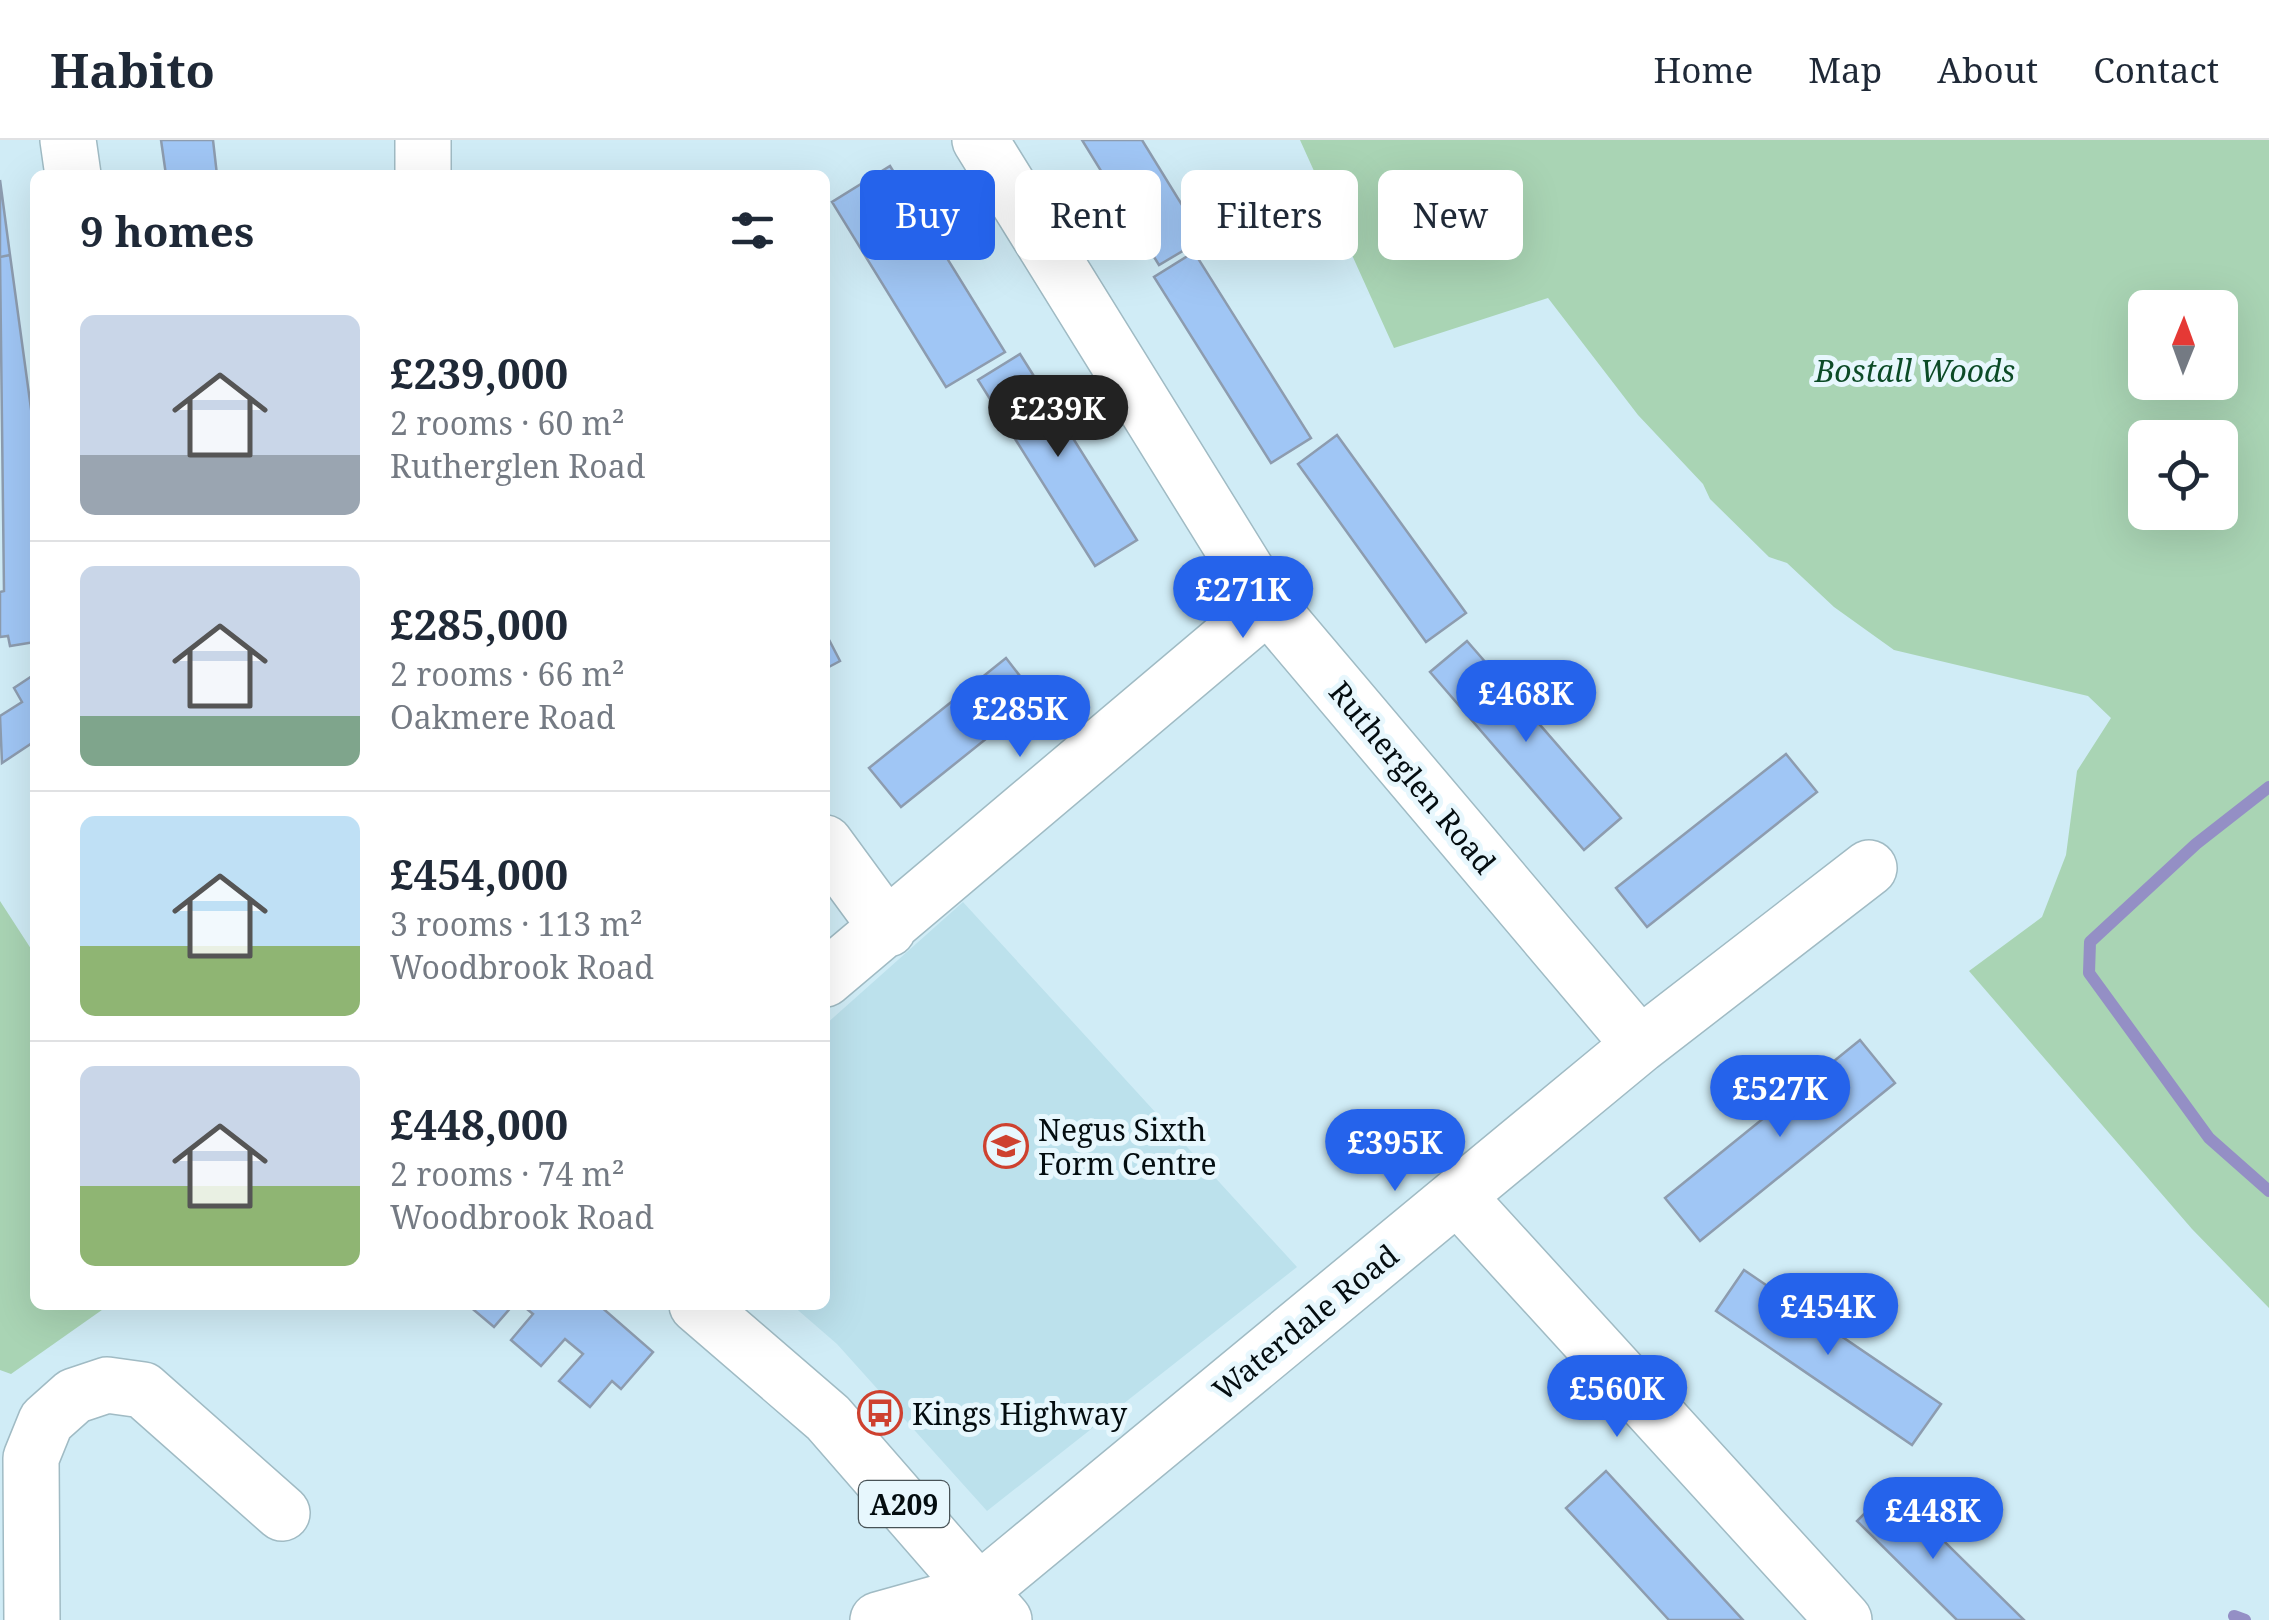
<!DOCTYPE html>
<html lang="en">
<head>
<meta charset="utf-8">
<style>
  body { margin:0; font-family:"Noto Serif",serif; background:#f2f2f3; color:#1f2937; height:100vh; display:flex; flex-direction:column; font-size:38px; white-space:nowrap }
  * { box-sizing:border-box; margin:0 }
  p { font-size:32px; color:#747a83 }
  .icon { flex:none; width:55px; height:55px; fill:none; stroke:currentColor; stroke-width:2; stroke-linecap:round; stroke-linejoin:round }
  .map { position:relative; flex:1; overflow:hidden }
  .side { position:absolute; left:30px; top:30px; width:800px; height:1140px; display:flex; flex-direction:column; background:#fff; border-radius:15px; box-shadow:0 10px 40px #0002 }
  .side>* { flex:none }
  .banner { position:absolute; left:860px; top:30px; width:950px; height:90px; display:flex; gap:20px }
  .needle { width:65px; rotate:1deg }
  .buttons { position:absolute; left:2128px; top:150px; display:grid; gap:20px }
  .buttons a { display:grid; place-items:center; width:110px; height:110px; border-radius:15px; background:#fff; box-shadow:0 10px 40px #0002; font-size:50px }
  .price { position:absolute; translate:-50% -85px; padding:0 22px; border-radius:35px; background:#2563eb; color:#fff; font-size:32px; line-height:65px; filter:drop-shadow(0 2px 5px #0008) }
  .price::after { content:''; position:absolute; left:50%; top:60px; width:30px; height:22px; margin-left:-15px; background:inherit; clip-path:polygon(0 0,100% 0,50% 100%) }
  .price.on { background:#222; color:#fff }
  ul { padding:0; list-style:none }
  li { display:flex; align-items:center; gap:30px; height:250px; padding:0 50px }
  li+li { border-top:2px solid #e0e1e3 }
  li span { display:grid; place-items:center; flex:none; width:280px; height:200px; border-radius:15px; color:#555 }
  li>.icon { margin-inline-start:auto }
  span .icon { width:120px; height:120px; fill:#fffc; stroke-width:1 }
  li b { font-size:42px }
  h2 { display:flex; justify-content:space-between; align-items:center; height:120px; padding:0 50px; font-size:42px }
  .chip { padding:0 35px; border-radius:15px; background:#fff; box-shadow:0 10px 40px #0002; font-size:35px; line-height:90px }
  .chip.on { background:#2563eb; color:#fff }
  header { display:flex; align-items:center; gap:60px; box-sizing:border-box; height:140px; padding:0 50px; background:#fff; border-bottom:2px solid #e0e1e3 }
  header strong { font-size:48px }
  nav { display:flex; gap:55px; margin-inline-start:auto; font-size:35px }
  .map>svg:first-child { display:block }
  .built { fill:#bce1ec }
  .green { fill:#a9d4b4; fill-rule:evenodd }
  .lines { fill:none; stroke-linecap:round; stroke-linejoin:round }
  .stream { stroke:#948fc5; stroke-width:12 }
  .building { fill:#a0c6f5; stroke:#8d9caf; stroke-width:2.5 }
  .minor-casing { stroke:#a0bbc4; stroke-width:58 }
  .major-casing { stroke:#a0bbc4; stroke-width:58 }
  .minor { stroke:#fff; stroke-width:55 }
  .major { stroke:#fff; stroke-width:55 }
  .labels { text-anchor:middle; dominant-baseline:central; stroke-width:10; stroke-linejoin:round; paint-order:stroke }
  .shield { fill:#e7f7fd; stroke:#485357; stroke-width:2.5 }
  .shield-label { font-size:28px; font-weight:bold; fill:#040d10 }
  .park-label { font-size:30px; font-style:italic; fill:#0c4b27; stroke:#e7f7fd }
  .street-label { font-size:30px; fill:#040d10; stroke:#e7f7fd }
  .poi-label { font-size:30px; fill:#040d10; stroke:#e7f7fd; text-anchor:start }
</style>
</head>
<body>
<header>
<strong>Habito</strong>
<nav><a>Home</a><a>Map</a><a>About</a><a>Contact</a></nav>
</header>
<div class="map">
<svg width="2269" height="1480" viewBox="0 0 2269 1480">
  <rect width="100%" height="100%" fill="#d0ecf6"/>
  <!-- built -->
  <path class="built" d="M 963,762 L 1297,1127 L 987,1371 L 837,1204 L 792,1165 L 825,1165 L 825,885 Z"/>
  <!-- green -->
  <path class="green" d="M 1300,0 L 2269,0 L 2269,1168 L 2192,1089 L 1969,831 L 2042,777 L 2066,715 L 2077,631 L 2111,578 L 2088,556 L 1894,510 L 1834,467 L 1787,423 L 1769,417 L 1710,359 L 1703,344 L 1638,275 L 1548,158 L 1394,208 ZM 2145,168 L 2220,168 L 2220,242 L 2145,242 ZM 2145,298 L 2220,298 L 2220,372 L 2145,372 Z
    M 0,761 L 35,815 L 35,1165 L 109,1165 L 11,1234 L 0,1230 Z"/>
  <g class="lines">
    <!-- stream -->
    <path class="stream" d="M 2269,647 L 2196,704 L 2090,802 L 2089,833 L 2209,998 L 2269,1051
      M 2234,1476 L 2245,1480"/>
  </g>
  <!-- building -->
  <path class="building" d="M 161,0 L 213,0 L 217,35 L 166,35 Z
    M 1082,0 L 1142,0 L 1203,99 L 1159,125 Z
    M 890,26 L 1005,212 L 946,247 L 832,62 Z
    M 0,40 L 10,115 L 0,117 Z
    M 1194,112 L 1311,298 L 1271,323 L 1154,137 Z
    M 10,115 L 35,298 L 35,502 L 10,506 L 8,496 L 0,497 L 0,452 L 4,451 L 0,117 Z
    M 1020,214 L 1137,400 L 1095,426 L 978,240 Z
    M 1337,295 L 1466,473 L 1426,502 L 1298,324 Z
    M 825,492 L 840,521 L 825,529 Z
    M 1467,501 L 1621,678 L 1584,710 L 1430,532 Z
    M 1006,518 L 1037,558 L 901,667 L 869,628 Z
    M 35,534 L 35,601 L 2,623 L 0,576 L 22,562 L 14,548 Z
    M 1786,614 L 1817,652 L 1647,787 L 1616,748 Z
    M 1860,900 L 1895,943 L 1700,1101 L 1665,1058 Z
    M 1744,1130 L 1941,1264 L 1912,1305 L 1716,1171 Z
    M 468,1165 L 513,1165 L 494,1187 Z
    M 522,1165 L 599,1165 L 653,1212 L 621,1249 L 612,1241 L 590,1267 L 559,1241 L 583,1214 L 565,1199 L 541,1226 L 511,1200 L 533,1174 Z
    M 1606,1331 L 1743,1480 L 1669,1480 L 1566,1368 Z
    M 1890,1348 L 2024,1480 L 1957,1480 L 1857,1381 Z"/>
  <g class="lines">
    <!-- minor casing -->
    <g class="minor-casing">
      <path id="minor" d="M 980,0 L 1268,465 L 1640,905
        M 423,35 L 423,0
        M 825,703 L 888,789
        M 825,839 L 1268,465
        M 1458,1057 L 1844,1480
        M 32,1480 L 31,1318 L 46,1281 L 74,1256 L 107,1245 L 143,1250 L 282,1373
        M 878,1480 L 978,1452 L 1640,905 L 1869,728"/>
    </g>
    <!-- major casing -->
    <g class="major-casing">
      <path id="major" d="M 68,0 L 73,35
        M 697,1165 L 828,1278 L 1004,1480"/>
    </g>
    <!-- minor -->
    <use href="#minor" class="minor"/>
    <!-- major -->
    <use href="#major" class="major"/>
  </g>
  <!-- icons -->
  <defs>
    <g id="school-ring" transform="scale(2.25)"><circle r="9.5" fill="#e7f7fd" stroke="#ce412f" stroke-width="1.5"/><path d="M0-5L7-2L0 1L-7-2ZM-4 1L0 2.5L4 1V4Q0 6-4 4Z" fill="#ce412f"/></g>
    <g id="bus-ring" transform="scale(2.25)"><circle r="9.5" fill="#e7f7fd" stroke="#ce412f" stroke-width="1.5"/><path d="M-5-6H5V4H4V6H2V4H-2V6H-4V4H-5ZM-3.5-4V0h7V-4ZM-3.5 1.2v1.5H-2V1.2ZM2 1.2v1.5H3.5V1.2Z" fill="#ce412f"/></g>
  </defs>
  <g fill-rule="evenodd">
    <use href="#school-ring" x="1006" y="1006"/>
    <use href="#bus-ring" x="880" y="1273"/>
  </g>
  <g class="labels">
    <!-- shield labels -->
    <rect class="shield" x="859" y="1341" width="90" height="46" rx="8"/>
    <g class="shield-label">
      <text x="904" y="1364">A209</text>
    </g>
    <!-- park labels -->
    <g class="park-label">
      <text x="1915" y="230">Bostall Woods</text>
    </g>
    <!-- street labels -->
    <g class="street-label">
      <text transform="translate(1413 637) rotate(50)">Rutherglen Road</text>
      <text transform="translate(1305 1182) rotate(-39)">Waterdale Road</text>
    </g>
    <!-- poi labels -->
    <g class="poi-label">
      <text x="1038" y="989">Negus Sixth<tspan x="1038" dy="34">Form Centre</tspan></text>
      <text x="912" y="1273">Kings Highway</text>
    </g>
  </g>
</svg>
<div class="buttons">
<a><svg class="needle" viewBox="-14 -14 28 28"><path d="M0-13l5 13h-10z" fill="#e53935"/><path d="M0 13l5-13h-10z" fill="#747a83"/></svg></a>
<a><svg class="icon" aria-label="locate" viewBox="0 0 24 24"><circle cx="12" cy="12" r="6"/><path d="M12 2v4M12 18v4M2 12h4M18 12h4"/></svg></a>
</div>
<b class="price on" style="left:1058px;top:320px">£239K</b>
<b class="price" style="left:1243px;top:501px">£271K</b>
<b class="price" style="left:1526px;top:605px">£468K</b>
<b class="price" style="left:1020px;top:620px">£285K</b>
<b class="price" style="left:1780px;top:1000px">£527K</b>
<b class="price" style="left:1395px;top:1054px">£395K</b>
<b class="price" style="left:1828px;top:1218px">£454K</b>
<b class="price" style="left:1617px;top:1300px">£560K</b>
<b class="price" style="left:1933px;top:1422px">£448K</b>
<div class="banner">
<a class="chip on">Buy</a>
<a class="chip">Rent</a>
<a class="chip">Filters</a>
<a class="chip">New</a>
</div>
<section class="side">
<h2>9 homes<svg class="icon" aria-label="filters" viewBox="0 0 24 24"><path d="M4 7h16M4 17h16"/><circle cx="9" cy="7" r="2"/><circle cx="15" cy="17" r="2"/></svg></h2>
<ul>
<li><span style="background:linear-gradient(#c9d6e8 70%,#9aa5b1 0)"><svg class="icon" aria-label="home" viewBox="0 0 24 24"><path d="M3 11l9-7 9 7M6 9v11h12V9"/></svg></span><div><b>£239,000</b><p>2 rooms · 60 m²</p><p>Rutherglen Road</p></div></li>
<li><span style="background:linear-gradient(#c9d6e8 75%,#7fa58c 0)"><svg class="icon" aria-label="home" viewBox="0 0 24 24"><path d="M3 11l9-7 9 7M6 9v11h12V9"/></svg></span><div><b>£285,000</b><p>2 rooms · 66 m²</p><p>Oakmere Road</p></div></li>
<li><span style="background:linear-gradient(#bfe0f5 65%,#8fb573 0)"><svg class="icon" aria-label="home" viewBox="0 0 24 24"><path d="M3 11l9-7 9 7M6 9v11h12V9"/></svg></span><div><b>£454,000</b><p>3 rooms · 113 m²</p><p>Woodbrook Road</p></div></li>
<li><span style="background:linear-gradient(#c9d6e8 60%,#8fb573 0)"><svg class="icon" aria-label="home" viewBox="0 0 24 24"><path d="M3 11l9-7 9 7M6 9v11h12V9"/></svg></span><div><b>£448,000</b><p>2 rooms · 74 m²</p><p>Woodbrook Road</p></div></li>
</ul>
</section>
</div>
</body>
</html>
